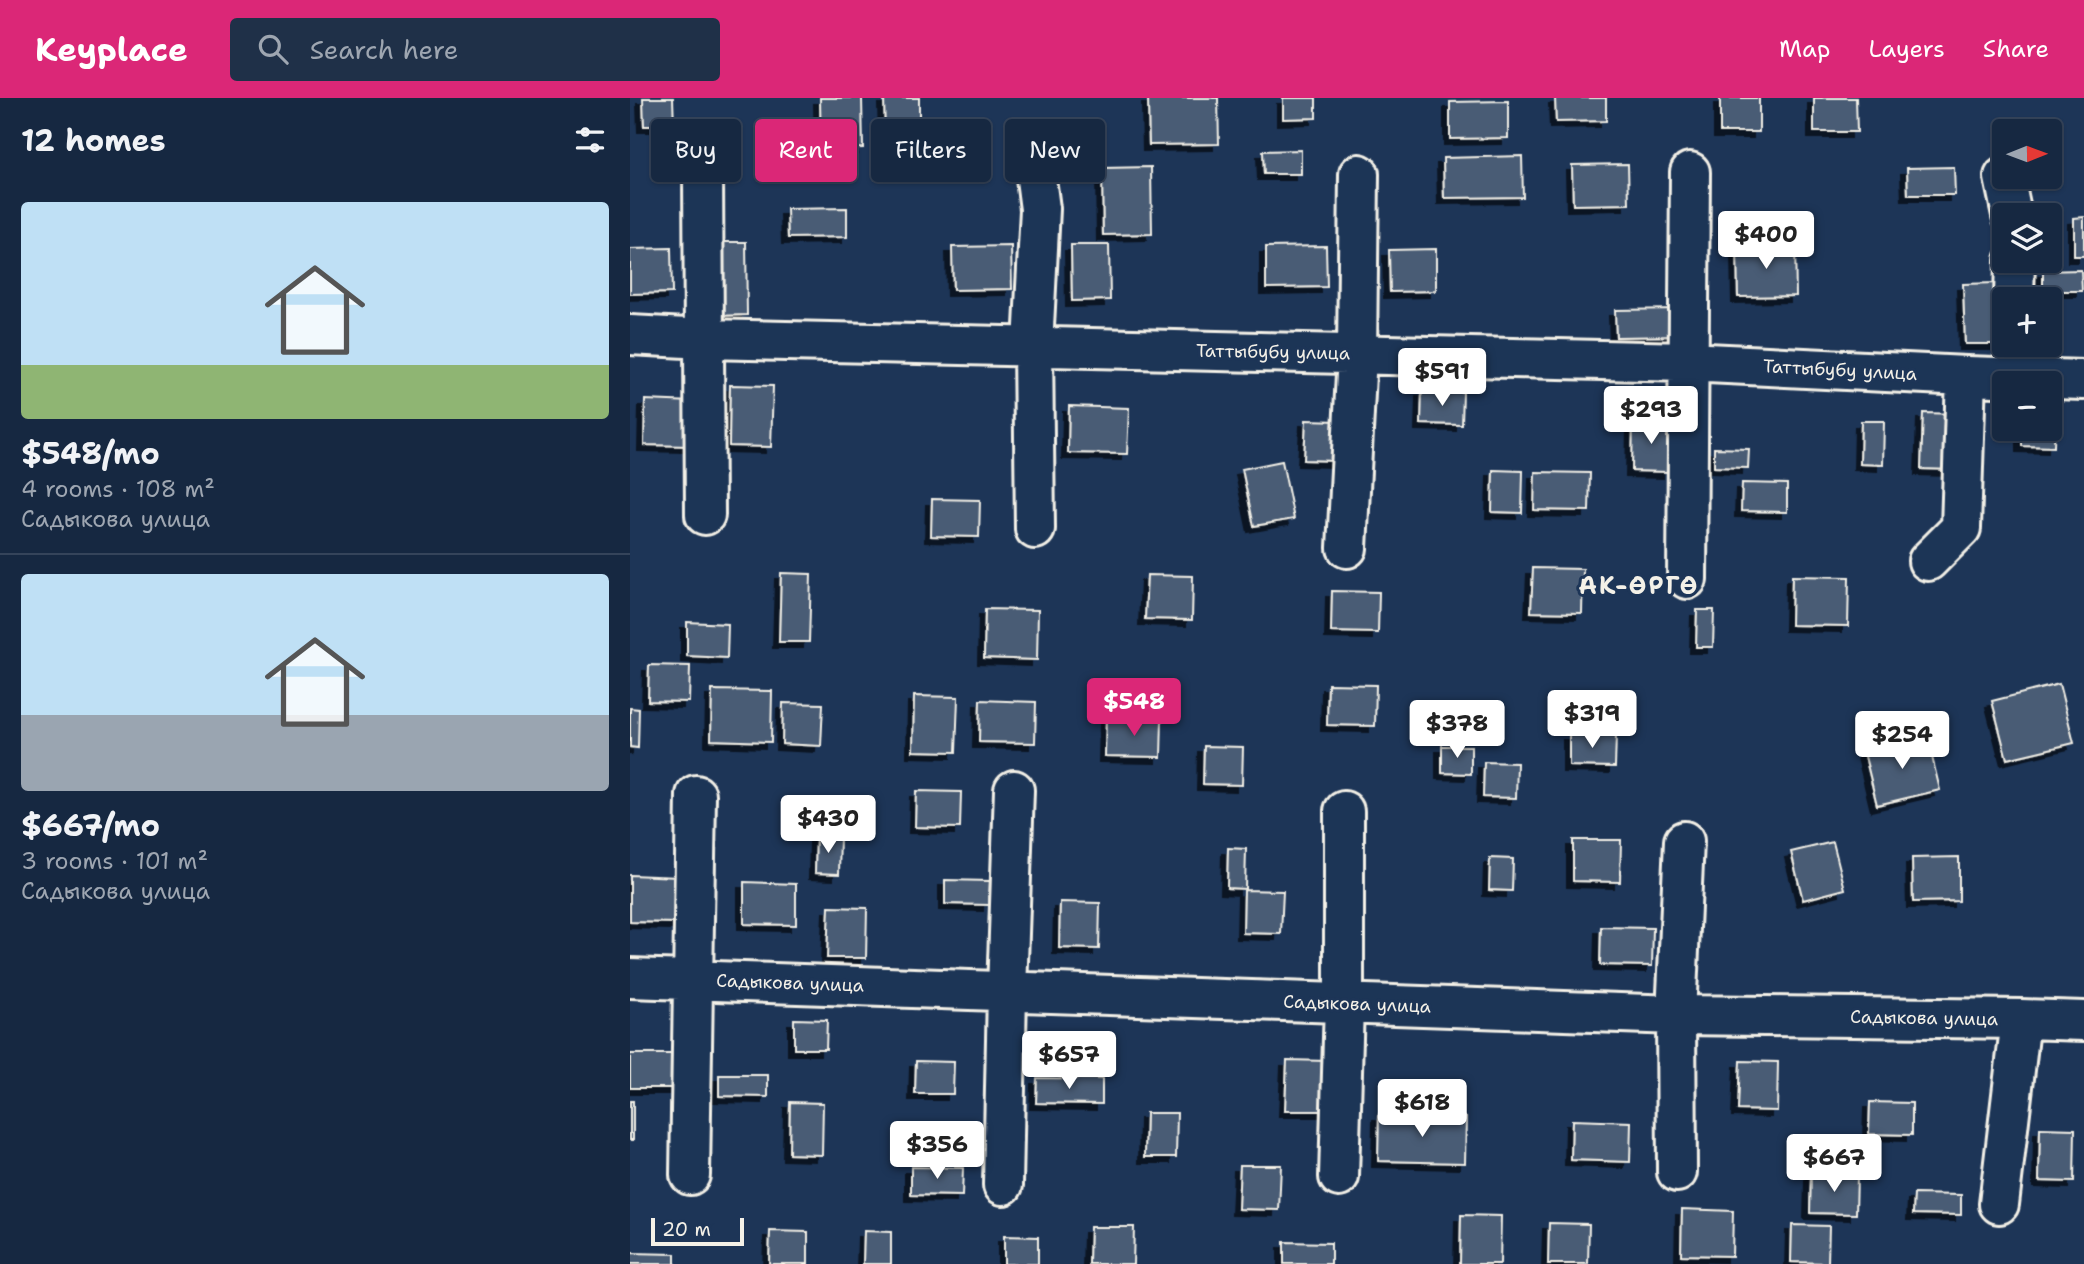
<!DOCTYPE html>
<html lang="en">
<head>
<meta charset="utf-8">
<style>
  body { margin:0; font-family:"Shantell Sans",sans-serif; background:#1f3048; color:#f1f3f6; height:100vh; display:flex; flex-direction:column; font-size:26px; white-space:nowrap }
  * { box-sizing:border-box; margin:0 }
  p { font-size:23px; color:#9ea6b1 }
  .icon { flex:none; width:38px; height:38px; fill:none; stroke:currentColor; stroke-width:2; stroke-linecap:round; stroke-linejoin:round }
  .map { position:relative; flex:1; overflow:hidden }
  .drawer { display:flex; flex-direction:column; background:#162841; width:630px }
  .drawer>* { flex:none }
  .guide { position:absolute; left:21px; top:21px; width:665px; height:63px; display:flex; gap:14px }
  .needle { width:46px; rotate:89deg }
  .controls { position:absolute; left:1362px; top:21px; display:grid; gap:14px }
  .controls a { display:grid; place-items:center; width:70px; height:70px; border-radius:7px; background:#162841; box-shadow:0 2px 5px #0004,0 0 0 2px #35445a; font-size:35px }
  .scale { position:absolute; left:21px; bottom:18px; width:93px; box-sizing:border-box; padding-left:7px; border:4px solid #f4f1e8; border-top:0; font-size:19px; line-height:24px; white-space:nowrap; color:#f4f1e8; -webkit-text-stroke:5px #1d3557; paint-order:stroke }
  .price { position:absolute; translate:-50% -60px; padding:0 16px; border-radius:7px; background:#fff; color:#222; font-size:23px; line-height:46px; filter:drop-shadow(0 2px 4px #0008) }
  .price::after { content:''; position:absolute; left:50%; top:42px; width:21px; height:16px; margin-left:-10px; background:inherit; clip-path:polygon(0 0,100% 0,50% 100%) }
  .price.on { background:#db2777; color:#fff }
  ul { padding:0; list-style:none }
  li { display:grid; align-content:center; gap:14px; height:371px; padding:0 21px }
  li+li { border-top:2px solid #35445a }
  li span { display:grid; place-items:center; height:217px; border-radius:7px; color:#555 }
  li>.icon { margin-inline-start:auto }
  span .icon { width:126px; height:126px; fill:#fffc; stroke-width:1 }
  li b { font-size:30px }
  h2 { display:flex; justify-content:space-between; align-items:center; height:84px; padding:0 21px; font-size:30px }
  .pill { padding:0 24px; border-radius:7px; background:#162841; box-shadow:0 2px 5px #0004,0 0 0 2px #35445a; font-size:24px; line-height:63px }
  .pill.on { background:#db2777; color:#fff }
  header { display:flex; align-items:center; gap:42px; box-sizing:border-box; height:98px; padding:0 35px; background:#db2777; color:#fff }
  header strong { font-size:33px }
  nav { display:flex; gap:38px; margin-inline-start:auto; font-size:24px }
  .search { width:490px; height:63px; background:#1f3048; display:flex; align-items:center; gap:18px; box-sizing:border-box; padding:0 24px; border-radius:7px; color:#9ea6b1; font-size:26px }
  main { display:flex; flex:1; min-height:0 }
  .map>svg:first-child { display:block }
  .building { fill:#485b74; stroke:#f4f1e8; stroke-width:2; filter:url(#shadow) }
  .lines { fill:none; stroke-linecap:round; stroke-linejoin:round }
  .minor-casing { stroke:#f4f1e8; stroke-width:44 }
  .minor { stroke:#1d3557; stroke-width:38 }
  .labels { text-anchor:middle; dominant-baseline:central; stroke-width:6; stroke-linejoin:round; paint-order:stroke }
  .street-label { font-size:18px; fill:#f4f1e8; stroke:#1d3557 }
  .district-label { font-size:24px; font-weight:bold; letter-spacing:2px; fill:#f4f1e8; stroke:#1d3557 }
</style>
</head>
<body>
<header>
<strong>Keyplace</strong>
<div class="search"><svg class="icon" aria-label="search" viewBox="0 0 24 24"><circle cx="10" cy="10" r="6"/><path d="M15 15l6 6"/></svg>Search here</div>
<nav><a>Map</a><a>Layers</a><a>Share</a></nav>
</header>
<main>
<section class="drawer">
<h2>12 homes<svg class="icon" aria-label="filters" viewBox="0 0 24 24"><path d="M4 7h16M4 17h16"/><circle cx="9" cy="7" r="2"/><circle cx="15" cy="17" r="2"/></svg></h2>
<ul>
<li><span style="background:linear-gradient(#bfe0f5 75%,#8fb573 0)"><svg class="icon" aria-label="home" viewBox="0 0 24 24"><path d="M3 11l9-7 9 7M6 9v11h12V9"/></svg></span><div><b>$548/mo</b><p>4 rooms · 108 m²</p><p>Садыкова улица</p></div></li>
<li><span style="background:linear-gradient(#bfe0f5 65%,#9aa5b1 0)"><svg class="icon" aria-label="home" viewBox="0 0 24 24"><path d="M3 11l9-7 9 7M6 9v11h12V9"/></svg></span><div><b>$667/mo</b><p>3 rooms · 101 m²</p><p>Садыкова улица</p></div></li>
</ul>
</section>
<div class="map">
<svg width="1454" height="1166" viewBox="0 0 1454 1166">
  <defs>
    <filter id="shadow"><feDropShadow dx="-6" dy="6" stdDeviation="0" flood-color="#0009"/></filter>
  </defs>
  <rect width="100%" height="100%" fill="#1d3557"/>
  <filter id="ink" filterUnits="userSpaceOnUse"><feTurbulence type="fractalNoise" baseFrequency=".0143" numOctaves="2"/><feDisplacementMap in="SourceGraphic" scale="14" xChannelSelector="R" yChannelSelector="G"/><feConvolveMatrix kernelMatrix="1 2 1 2 8 2 1 2 1" color-interpolation-filters="sRGB"/></filter>
  <g filter="url(#ink)">
    <!-- building -->
    <path class="building" d="M 13,0 L 43,0 L 44,28 L 14,28 Z
      M 190,0 L 232,0 L 233,50 L 191,51 Z
      M 254,0 L 289,0 L 289,32 L 255,33 Z
      M 518,0 L 588,0 L 589,46 L 519,47 Z
      M 653,0 L 686,0 L 686,20 L 653,21 Z
      M 925,0 L 976,0 L 976,23 L 926,24 Z
      M 1090,0 L 1129,0 L 1129,34 L 1090,34 Z
      M 1184,0 L 1226,0 L 1227,34 L 1184,34 Z
      M 878,3 L 878,40 L 820,41 L 820,4 Z
      M 671,52 L 671,76 L 634,76 L 633,53 Z
      M 892,58 L 893,99 L 814,100 L 813,60 Z
      M 998,66 L 999,106 L 943,107 L 942,67 Z
      M 521,69 L 522,136 L 473,137 L 472,70 Z
      M 1324,69 L 1325,97 L 1278,97 L 1277,70 Z
      M 217,110 L 217,139 L 158,140 L 157,111 Z
      M 1454,119 L 1454,158 L 1444,158 L 1444,120 Z
      M 82,144 L 116,144 L 117,217 L 84,218 Z
      M 441,147 L 479,147 L 480,202 L 442,203 Z
      M 1165,147 L 1166,198 L 1108,199 L 1107,148 Z
      M 381,148 L 382,191 L 323,192 L 322,149 Z
      M 696,148 L 697,189 L 636,190 L 636,149 Z
      M 41,150 L 42,195 L 0,196 L 0,151 Z
      M 806,151 L 806,193 L 760,194 L 759,152 Z
      M 1451,172 L 1452,193 L 1413,193 L 1413,173 Z
      M 1366,185 L 1367,246 L 1335,246 L 1333,186 Z
      M 1429,207 L 1430,248 L 1406,248 L 1419,247 L 1419,208 Z
      M 1049,211 L 1050,238 L 986,239 L 985,212 Z
      M 100,287 L 143,288 L 141,349 L 99,348 Z
      M 792,293 L 833,294 L 832,327 L 791,326 Z
      M 15,302 L 63,304 L 62,348 L 14,347 Z
      M 439,308 L 499,310 L 497,356 L 438,355 Z
      M 1293,315 L 1326,316 L 1325,372 L 1291,371 Z
      M 1419,319 L 1425,319 L 1424,349 L 1392,348 L 1392,331 L 1419,331 Z
      M 676,322 L 709,323 L 708,363 L 674,362 Z
      M 1003,323 L 1040,324 L 1039,374 L 1002,373 Z
      M 1231,323 L 1254,323 L 1253,367 L 1230,366 Z
      M 1084,350 L 1119,351 L 1118,370 L 1084,369 Z
      M 652,363 L 664,421 L 624,428 L 612,371 Z
      M 863,372 L 893,373 L 892,415 L 862,414 Z
      M 905,374 L 960,375 L 959,413 L 904,412 Z
      M 1112,385 L 1157,386 L 1157,414 L 1111,413 Z
      M 302,401 L 350,402 L 349,439 L 301,438 Z
      M 903,470 L 953,471 L 952,515 L 901,514 Z
      M 151,475 L 181,476 L 179,544 L 149,544 Z
      M 517,477 L 563,478 L 562,522 L 515,521 Z
      M 1162,478 L 1219,479 L 1218,528 L 1161,527 Z
      M 702,493 L 749,494 L 748,535 L 701,534 Z
      M 355,511 L 408,512 L 407,562 L 354,560 Z
      M 1067,512 L 1084,512 L 1083,549 L 1066,549 Z
      M 57,524 L 98,526 L 97,560 L 57,558 Z
      M 19,567 L 60,568 L 59,604 L 18,603 Z
      M 698,586 L 746,587 L 745,628 L 697,627 Z
      M 1429,586 L 1444,645 L 1377,661 L 1362,603 Z
      M 82,592 L 142,593 L 141,644 L 81,642 Z
      M 284,598 L 328,599 L 326,654 L 283,653 Z
      M 350,602 L 406,604 L 405,645 L 349,644 Z
      M 153,605 L 193,606 L 191,648 L 152,646 Z
      M 0,610 L 9,611 L 8,650 L 0,649 Z
      M 476,620 L 532,621 L 531,659 L 475,658 Z
      M 939,636 L 986,637 L 985,669 L 939,668 Z
      M 1297,638 L 1310,692 L 1247,707 L 1234,654 Z
      M 574,648 L 613,649 L 612,687 L 573,686 Z
      M 812,648 L 841,648 L 841,676 L 812,675 Z
      M 854,664 L 887,665 L 886,700 L 853,699 Z
      M 286,693 L 331,694 L 330,730 L 285,729 Z
      M 186,738 L 210,738 L 209,776 L 185,775 Z
      M 943,742 L 991,742 L 990,784 L 943,783 Z
      M 1203,744 L 1215,791 L 1173,802 L 1161,754 Z
      M 598,750 L 616,751 L 615,791 L 597,790 Z
      M 1329,759 L 1329,803 L 1283,804 L 1282,760 Z
      M 860,760 L 883,761 L 882,793 L 859,792 Z
      M 0,777 L 49,779 L 48,825 L 0,824 Z
      M 315,782 L 360,783 L 359,807 L 315,806 Z
      M 114,784 L 166,786 L 166,827 L 114,826 Z
      M 614,792 L 653,793 L 651,836 L 613,835 Z
      M 430,804 L 470,805 L 469,851 L 429,850 Z
      M 199,809 L 237,810 L 236,860 L 197,860 Z
      M 971,829 L 1023,830 L 1022,868 L 970,867 Z
      M 164,921 L 197,922 L 196,951 L 164,951 Z
      M 0,956 L 44,956 L 44,990 L 0,990 Z
      M 657,962 L 697,963 L 695,1013 L 655,1013 Z
      M 286,963 L 324,964 L 323,996 L 285,996 Z
      M 1110,963 L 1148,964 L 1147,1013 L 1108,1012 Z
      M 89,977 L 138,977 L 138,999 L 89,998 Z
      M 407,980 L 472,981 L 472,1006 L 406,1005 Z
      M 0,1003 L 3,1003 L 3,1042 L 0,1042 Z
      M 160,1004 L 193,1005 L 192,1057 L 159,1056 Z
      M 1240,1004 L 1282,1005 L 1282,1037 L 1239,1036 Z
      M 516,1015 L 547,1015 L 546,1059 L 515,1059 Z
      M 749,1016 L 836,1019 L 835,1065 L 748,1063 Z
      M 942,1022 L 1001,1024 L 1000,1064 L 941,1062 Z
      M 1410,1030 L 1445,1031 L 1444,1084 L 1409,1083 Z
      M 610,1067 L 651,1067 L 649,1112 L 608,1111 Z
      M 281,1069 L 333,1070 L 332,1098 L 281,1097 Z
      M 1181,1076 L 1227,1077 L 1226,1116 L 1180,1115 Z
      M 1284,1096 L 1331,1097 L 1331,1117 L 1283,1116 Z
      M 1052,1111 L 1103,1113 L 1102,1158 L 1051,1157 Z
      M 831,1117 L 871,1118 L 870,1166 L 830,1166 Z
      M 919,1125 L 959,1126 L 958,1166 L 918,1166 Z
      M 1162,1127 L 1199,1128 L 1198,1165 L 1161,1164 Z
      M 460,1129 L 504,1129 L 503,1166 L 459,1166 Z
      M 140,1133 L 178,1134 L 178,1166 L 139,1166 Z
      M 234,1133 L 261,1134 L 261,1166 L 233,1166 Z
      M 374,1138 L 408,1139 L 408,1166 L 374,1166 Z
      M 654,1144 L 701,1145 L 701,1166 L 654,1166 Z
      M 0,1155 L 45,1156 L 45,1166 L 0,1166 Z"/>
    <g class="lines">
      <!-- minor casing -->
      <g class="minor-casing">
        <path id="minor" d="M 401,43 L 410,111 L 403,248 L 405,431
          M 73,72 L 75,417
          M 1374,79 L 1382,117
          M 1384,201 L 1385,163
          M 0,237 L 75,241 L 1057,264 L 1336,278 L 1454,282
          M 717,450 L 727,256 L 729,76
          M 1298,463 L 1331,430 L 1336,278
          M 1057,481 L 1060,74
          M 0,880 L 1046,917 L 1391,921 L 1454,923
          M 1047,1074 L 1046,917 L 1054,743
          M 60,1077 L 66,697
          M 709,1079 L 714,905 L 714,713
          M 373,1087 L 377,893 L 384,692
          M 1369,1106 L 1391,921"/>
      </g>
      <!-- minor -->
      <use href="#minor" class="minor"/>
    </g>
  </g>
  <g class="labels">
    <!-- street labels -->
    <g class="street-label">
      <text transform="translate(643 254) rotate(1)">Таттыбубу улица</text>
      <text transform="translate(1210 272) rotate(3)">Таттыбубу улица</text>
      <text transform="translate(160 885) rotate(2)">Садыкова улица</text>
      <text transform="translate(727 906) rotate(2)">Садыкова улица</text>
      <text transform="translate(1294 920) rotate(1)">Садыкова улица</text>
    </g>
    <!-- district labels -->
    <g class="district-label">
      <text x="1009" y="488">АК-ӨРГӨ</text>
    </g>
  </g>
</svg>
<div class="controls">
<a><svg class="needle" viewBox="-14 -14 28 28"><path d="M0-13l5 13h-10z" fill="#e53935"/><path d="M0 13l5-13h-10z" fill="#9ea6b1"/></svg></a>
<a><svg class="icon" aria-label="layers" viewBox="0 0 24 24"><path d="M12 4l9 5-9 5-9-5zM3 14l9 5 9-5"/></svg></a>
<a>+</a>
<a>−</a>
</div>
<div class="scale">20 m</div>
<b class="price" style="left:1136px;top:173px">$400</b>
<b class="price" style="left:812px;top:310px">$591</b>
<b class="price" style="left:1021px;top:348px">$293</b>
<b class="price on" style="left:504px;top:640px">$548</b>
<b class="price" style="left:962px;top:652px">$319</b>
<b class="price" style="left:827px;top:662px">$378</b>
<b class="price" style="left:1272px;top:673px">$254</b>
<b class="price" style="left:198px;top:757px">$430</b>
<b class="price" style="left:439px;top:993px">$657</b>
<b class="price" style="left:792px;top:1041px">$618</b>
<b class="price" style="left:307px;top:1083px">$356</b>
<b class="price" style="left:1204px;top:1096px">$667</b>
<div class="guide">
<a class="pill">Buy</a>
<a class="pill on">Rent</a>
<a class="pill">Filters</a>
<a class="pill">New</a>
</div>
</div>
</main>
</body>
</html>
